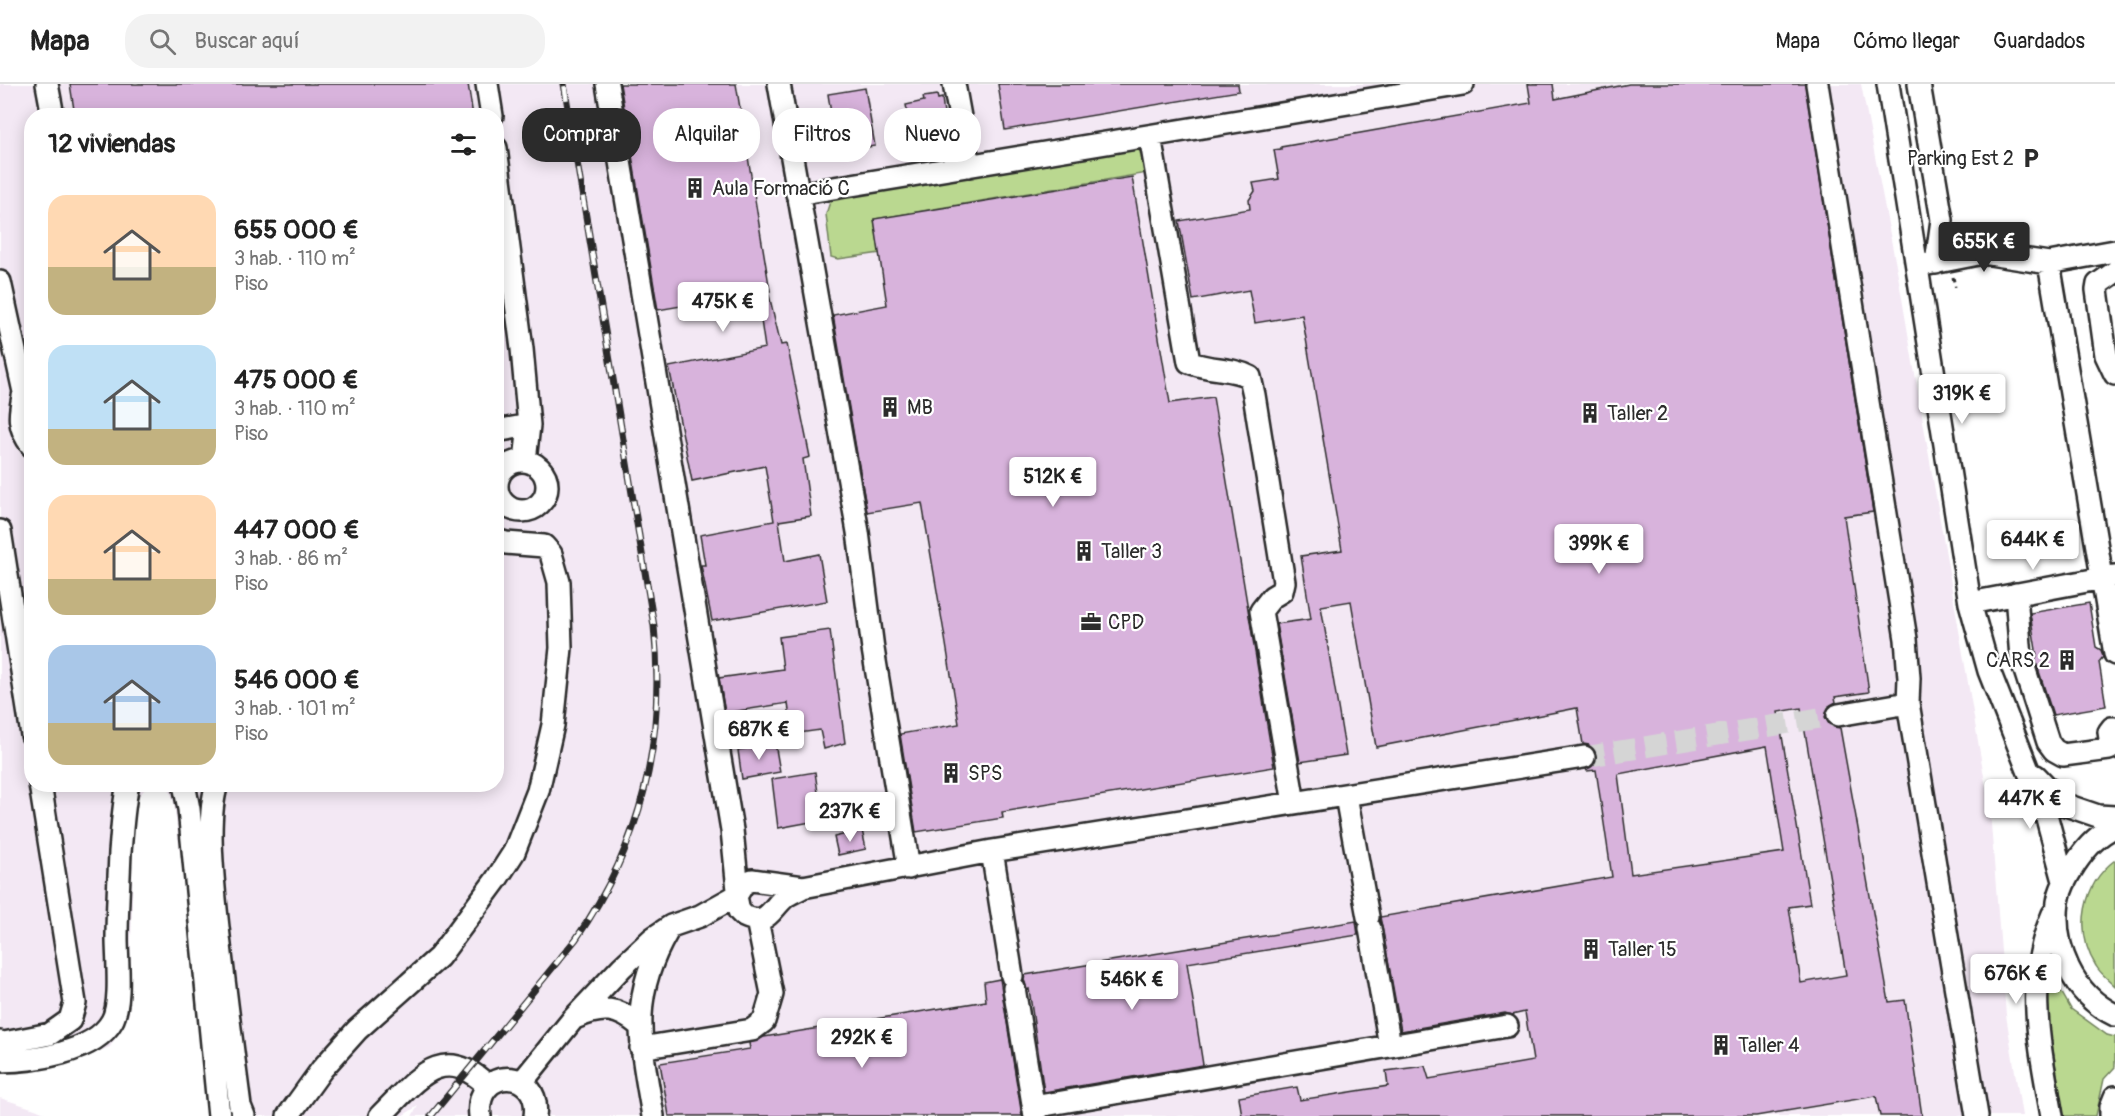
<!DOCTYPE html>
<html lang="es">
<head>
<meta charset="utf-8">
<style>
  body { margin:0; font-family:Pangolin,sans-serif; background:#f2f2f2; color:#222; height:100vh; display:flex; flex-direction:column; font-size:22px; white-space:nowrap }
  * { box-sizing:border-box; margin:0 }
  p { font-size:20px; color:#767676 }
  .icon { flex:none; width:33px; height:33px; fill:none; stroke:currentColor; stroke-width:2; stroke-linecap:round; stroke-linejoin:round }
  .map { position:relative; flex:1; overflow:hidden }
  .panel { position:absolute; left:24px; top:24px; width:480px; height:684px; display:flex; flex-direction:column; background:#fff; border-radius:24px; box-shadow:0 3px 15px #0003 }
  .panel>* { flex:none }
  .top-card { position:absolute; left:522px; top:24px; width:570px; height:54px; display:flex; gap:12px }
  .price { position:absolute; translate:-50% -51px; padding:0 14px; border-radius:6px; background:#fff; color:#222; font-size:20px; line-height:39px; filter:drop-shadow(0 2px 3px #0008) }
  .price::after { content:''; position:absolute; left:50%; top:36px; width:18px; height:14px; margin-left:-9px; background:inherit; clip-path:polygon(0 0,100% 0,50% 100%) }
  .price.on { background:#2b2b2b; color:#fff }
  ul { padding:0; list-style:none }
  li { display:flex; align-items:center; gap:18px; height:150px; padding:0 24px }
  li span { display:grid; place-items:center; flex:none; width:168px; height:120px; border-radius:18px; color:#555 }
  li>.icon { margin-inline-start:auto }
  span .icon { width:72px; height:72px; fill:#fffc; stroke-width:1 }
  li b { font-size:26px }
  h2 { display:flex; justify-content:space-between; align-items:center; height:72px; padding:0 24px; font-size:26px }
  .chip { padding:0 21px; border-radius:24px; background:#fff; box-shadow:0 3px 15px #0003; font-size:21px; line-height:54px }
  .chip.on { background:#2b2b2b; color:#fff }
  header { display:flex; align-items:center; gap:36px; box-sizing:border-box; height:84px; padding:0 30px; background:#fff; border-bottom:2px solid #e0e0e0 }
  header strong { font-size:28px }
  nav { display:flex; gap:33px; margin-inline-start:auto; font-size:21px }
  .search { width:420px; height:54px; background:#f2f2f2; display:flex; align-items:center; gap:15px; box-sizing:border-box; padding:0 21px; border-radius:24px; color:#767676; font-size:22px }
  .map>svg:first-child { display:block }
  .built { fill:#f3e8f4 }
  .green { fill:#bad890; stroke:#72825e; stroke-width:1.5 }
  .building { fill:#d8b3dc; stroke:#2b2b2b; stroke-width:1.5; fill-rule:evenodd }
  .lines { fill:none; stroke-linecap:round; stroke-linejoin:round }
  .minor-tunnel { stroke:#d5d5d5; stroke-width:21; stroke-dasharray:21 10; stroke-linecap:butt }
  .minor-casing { stroke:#2b2b2b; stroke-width:26 }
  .path { stroke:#2b2b2b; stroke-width:3; stroke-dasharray:4.5 4.5; stroke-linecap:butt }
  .minor { stroke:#fff; stroke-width:21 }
  .rail-casing { stroke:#2b2b2b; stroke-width:7 }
  .rail { stroke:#fff; stroke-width:4.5; stroke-dasharray:14; stroke-linecap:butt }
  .labels { text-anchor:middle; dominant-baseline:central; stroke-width:4.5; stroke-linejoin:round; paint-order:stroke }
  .poi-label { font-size:20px; fill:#2b2b2b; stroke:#fff; text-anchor:start }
</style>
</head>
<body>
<header>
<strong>Mapa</strong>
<div class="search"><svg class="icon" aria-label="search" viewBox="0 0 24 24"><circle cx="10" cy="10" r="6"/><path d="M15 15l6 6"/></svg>Buscar aquí</div>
<nav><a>Mapa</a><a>Cómo llegar</a><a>Guardados</a></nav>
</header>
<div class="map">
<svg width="2115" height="1032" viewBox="0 0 2115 1032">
  <rect width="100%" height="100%" fill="#fff"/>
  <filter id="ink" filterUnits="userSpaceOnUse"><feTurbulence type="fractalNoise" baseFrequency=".0167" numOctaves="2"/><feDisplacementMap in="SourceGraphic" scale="12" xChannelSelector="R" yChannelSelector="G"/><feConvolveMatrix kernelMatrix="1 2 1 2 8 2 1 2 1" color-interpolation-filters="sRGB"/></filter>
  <g filter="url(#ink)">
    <!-- built -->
    <path class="built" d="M 0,0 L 1861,0 L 1899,197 L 1990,727 L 2006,931 L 2022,1032 L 412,1032 L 418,1022 L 402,1032 L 208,1032 L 197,909 L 174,719 L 168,701 L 496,700 L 496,32 L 32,32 L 32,700 L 148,701 L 133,720 L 132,825 L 129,930 L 110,963 L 72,978 L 16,988 L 0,984 Z
      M 0,1014 L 35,1025 L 52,1032 L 0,1032 Z"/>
    <!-- green -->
    <path class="green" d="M 1133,61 L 1144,71 L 1147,89 L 874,135 L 880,169 L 838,175 L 831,173 L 826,130 L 831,115 Z
      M 2115,776 L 2115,902 C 2109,896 2100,889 2096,882 C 2074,847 2083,800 2115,776 Z
      M 2049,886 L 2071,925 L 2107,951 L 2115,953 L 2115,983 L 2104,995 L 2096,1032 L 2064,1032 L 2047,931 Z"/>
    <!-- building -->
    <path class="building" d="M 70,0 L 468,0 L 473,32 L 75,32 Z
      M 620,0 L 736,0 L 770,207 L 768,207 L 781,261 L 787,260 L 810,373 L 803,375 L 811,432 L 779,437 L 785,477 L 819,470 L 827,517 L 712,537 L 701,481 L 705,481 L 700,451 L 774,437 L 765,382 L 692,397 L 669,283 L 765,264 L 757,209 L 658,226 Z
      M 998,0 L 1238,0 L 1239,7 L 1005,46 Z
      M 1528,0 L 1553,0 L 1555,15 L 1629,0 L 1805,0 L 1873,428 L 1844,432 L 1869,608 L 1835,613 L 1836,618 L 1829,622 L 1825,633 L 1829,640 L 1834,643 L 1840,644 L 1889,918 L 1905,916 L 1922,1032 L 1880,1032 L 1876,1012 L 1756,1032 L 1242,1032 L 1239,1013 L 1297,1003 L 1300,1016 L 1388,1002 L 1386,987 L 1425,982 L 1429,995 L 1533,977 L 1525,928 L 1512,931 L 1505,929 L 1401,947 L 1380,833 L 1612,793 L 1596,686 L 1587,687 L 1586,685 L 1596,678 L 1596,670 L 1589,661 L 1583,660 L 1577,624 L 1376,663 L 1351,517 L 1321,522 L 1346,671 L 1300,678 L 1276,540 L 1311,535 L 1301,472 L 1342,466 L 1302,231 L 1255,239 L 1249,206 L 1193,216 L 1179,137 L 1250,125 L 1249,116 L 1255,107 L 1253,99 L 1279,95 L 1274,66 L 1281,65 L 1281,63 L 1531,19 ZM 1801,624 L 1846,891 L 1801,899 L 1789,823 L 1810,820 L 1778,628 ZM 1767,662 L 1784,768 L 1631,790 L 1618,690 Z
      M 865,4 L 875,62 L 837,68 L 828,10 Z
      M 937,11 L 938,15 L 942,14 L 944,30 L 909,36 L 906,21 L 924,17 L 923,13 Z
      M 1132,93 L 1170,319 L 1213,313 L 1274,683 L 1002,728 L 1003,734 L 916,748 L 900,650 L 959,640 L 945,554 L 922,419 L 867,428 L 833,231 L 887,221 L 874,135 Z
      M 2089,519 L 2096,563 L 2101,566 L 2103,573 L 2099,578 L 2106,622 L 2053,631 L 2035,575 L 2037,572 L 2030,529 Z
      M 830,546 L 845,659 L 824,665 L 820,646 L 792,650 L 788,619 L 725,629 L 719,594 L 783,585 L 779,553 Z
      M 775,659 L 780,688 L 742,695 L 738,666 Z
      M 815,688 L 822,736 L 778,744 L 772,695 Z
      M 862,746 L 866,765 L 838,771 L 834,753 Z
      M 1356,837 L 1358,851 L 1187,879 L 1203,981 L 1044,1008 L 1029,905 L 1027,906 L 1024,896 L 1025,891 Z
      M 1000,895 L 1022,1032 L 669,1032 L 660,979 L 750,965 L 749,959 L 764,953 L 986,917 L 984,898 Z"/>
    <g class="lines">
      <!-- minor-tunnel -->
      <path class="minor-tunnel" d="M 1584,673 L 1838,631"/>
      <!-- minor casing -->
      <g class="minor-casing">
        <path id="minor" d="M 47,0 L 53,32
          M 487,0 L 492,32
          M 607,0 L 732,746 L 738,806
          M 779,0 L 858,448 L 873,565 L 909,784
          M 954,0 L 969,82
          M 1817,0 L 1906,555 L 1909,594 L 1908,619 L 1977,1032
          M 1888,0 L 1970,519 L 1989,587 L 2047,734 L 2064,797
          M 1919,0 L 1942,136 L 1936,179
          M 1150,52 L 1189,278 C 1209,287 1231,283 1250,293 L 1254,311 L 1284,498 L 1282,507 L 1272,513 L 1261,527 L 1294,719
          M 496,64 L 522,265 L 529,341 L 525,377
          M 797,110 L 1463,0
          M 2049,179 L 2115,570
          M 1918,182 L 1983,169 L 2049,179 L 2115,167
          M 2115,188 L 2098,200 L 2097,206 L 2106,271 L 2115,290
          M 0,198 L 24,308 L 32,323
          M 24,308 C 19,330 17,343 32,362
          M 496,347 L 529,341
          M497 402a25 25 0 1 1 50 0a25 25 0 1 1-50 0Z
          M 0,447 L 32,651
          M 2016,510 L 2021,574 L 2048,658 L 2054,666 L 2063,671 L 2109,665 L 2111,661 L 2109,648 L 2112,644 L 2115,644
          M 1970,519 L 2114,492
          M 1838,631 L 1908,619
          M 2036,692 L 2063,720 L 2098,732 L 2115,733
          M 184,700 L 189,725 L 219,1032
          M 217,700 C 207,731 212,783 215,815 C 222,885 231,953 240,1022 L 244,1032
          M 1346,712 L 1368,833
          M 2115,743 C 2098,750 2085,765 2075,780 C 2067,792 2060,804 2058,818 C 2052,863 2073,911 2115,931
          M 992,767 L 1012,892
          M 743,831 L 739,827 L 736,812 L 744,799 L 752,796 L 803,803 L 992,767 L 1584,673
          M 744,832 C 767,843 770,826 785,813 C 790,809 797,807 803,803
          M 1370,844 L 1390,962
          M 1014,904 L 1035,1032
          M 577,933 C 603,922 617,923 639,941
          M 0,958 L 4,959 L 50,950 L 70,936 L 75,919 L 40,700
          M 641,964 L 752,946 L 764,937 L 772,910 L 757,836
          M 0,977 C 33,977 94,969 112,937 C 122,919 117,876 117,855 C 117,826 119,797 120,768 C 122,746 123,723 128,700
          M 522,998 L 573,935 L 622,883 L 653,854 L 671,842 L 700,832 L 736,812
          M 1033,1023 L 1507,942
          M 288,1032 L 322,985 L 357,946 L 439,873 L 496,796 L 514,768 L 538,707 L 553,641 L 561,564 L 559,498 L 551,470 L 544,462 L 506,459 L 496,456
          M 380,1032 C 415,998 441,956 488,1002
          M 480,1032 C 474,981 542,983 535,1032
          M 653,1032 C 641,960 628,915 667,848
          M 2052,1032 C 2040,963 2024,897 2053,830
          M 2111,1032 L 2111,1023 L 2115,1013"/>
      </g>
      <!-- path -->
      <path class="path" d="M 1953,193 L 1955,203"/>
      <!-- minor -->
      <use href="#minor" class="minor"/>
      <!-- rail casing -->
      <g class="rail-casing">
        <path id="rail" d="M 431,1032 L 576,855 C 642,759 666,657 654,542 L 564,0"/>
      </g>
      <!-- rail -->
      <use href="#rail" class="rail"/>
    </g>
  </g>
  <!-- icons -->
  <defs>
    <g id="parking-bare" transform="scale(1.62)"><path d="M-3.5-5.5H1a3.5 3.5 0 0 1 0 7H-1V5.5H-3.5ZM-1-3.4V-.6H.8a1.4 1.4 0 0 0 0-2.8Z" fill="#2b2b2b" stroke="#fff" stroke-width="2.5" paint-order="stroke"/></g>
    <g id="building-bare" transform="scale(1.62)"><path d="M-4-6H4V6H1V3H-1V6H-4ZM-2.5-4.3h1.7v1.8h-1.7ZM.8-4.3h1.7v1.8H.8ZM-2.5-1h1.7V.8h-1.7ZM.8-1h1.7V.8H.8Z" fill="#2b2b2b" stroke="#fff" stroke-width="2.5" paint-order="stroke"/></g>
    <g id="office-bare" transform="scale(1.62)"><path d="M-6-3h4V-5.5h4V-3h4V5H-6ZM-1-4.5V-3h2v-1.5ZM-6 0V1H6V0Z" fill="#2b2b2b" stroke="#fff" stroke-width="2.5" paint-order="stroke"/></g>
  </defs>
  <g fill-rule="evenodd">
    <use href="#parking-bare" x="2031" y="74"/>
    <use href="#building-bare" x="695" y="104"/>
    <use href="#building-bare" x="890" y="323"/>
    <use href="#building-bare" x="1590" y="329"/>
    <use href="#building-bare" x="1084" y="467"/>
    <use href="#office-bare" x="1091" y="538"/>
    <use href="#building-bare" x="2067" y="576"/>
    <use href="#building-bare" x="951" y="689"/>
    <use href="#building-bare" x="1591" y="865"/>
    <use href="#building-bare" x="1721" y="961"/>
  </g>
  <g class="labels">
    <!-- poi labels -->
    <g class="poi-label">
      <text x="2014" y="74" text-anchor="end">Parking Est 2</text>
      <text x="712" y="104">Aula Formació C</text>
      <text x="907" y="323">MB</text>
      <text x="1607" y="329">Taller 2</text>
      <text x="1101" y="467">Taller 3</text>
      <text x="1108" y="538">CPD</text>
      <text x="2050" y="576" text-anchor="end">CARS 2</text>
      <text x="968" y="689">SPS</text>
      <text x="1608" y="865">Taller 15</text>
      <text x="1738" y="961">Taller 4</text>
    </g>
  </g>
</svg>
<b class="price on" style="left:1984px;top:189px">655K €</b>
<b class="price" style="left:723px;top:249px">475K €</b>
<b class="price" style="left:1962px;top:341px">319K €</b>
<b class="price" style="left:1053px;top:424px">512K €</b>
<b class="price" style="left:2033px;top:487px">644K €</b>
<b class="price" style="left:1599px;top:491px">399K €</b>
<b class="price" style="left:759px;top:677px">687K €</b>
<b class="price" style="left:2030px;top:746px">447K €</b>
<b class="price" style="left:850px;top:759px">237K €</b>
<b class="price" style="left:2016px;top:921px">676K €</b>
<b class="price" style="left:1132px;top:927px">546K €</b>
<b class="price" style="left:862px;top:985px">292K €</b>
<div class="top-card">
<a class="chip on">Comprar</a>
<a class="chip">Alquilar</a>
<a class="chip">Filtros</a>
<a class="chip">Nuevo</a>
</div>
<section class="panel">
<h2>12 viviendas<svg class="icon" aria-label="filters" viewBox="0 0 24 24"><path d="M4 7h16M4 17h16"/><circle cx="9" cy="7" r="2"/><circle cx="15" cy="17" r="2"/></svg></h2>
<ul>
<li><span style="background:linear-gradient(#ffd9b3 60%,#c2b280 0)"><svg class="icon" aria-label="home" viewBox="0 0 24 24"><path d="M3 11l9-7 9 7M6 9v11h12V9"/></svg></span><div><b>655 000 €</b><p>3 hab. · 110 m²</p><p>Piso</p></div></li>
<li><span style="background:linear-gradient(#bfe0f5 70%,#c2b280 0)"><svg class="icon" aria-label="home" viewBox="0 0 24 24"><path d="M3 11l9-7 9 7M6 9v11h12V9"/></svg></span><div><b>475 000 €</b><p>3 hab. · 110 m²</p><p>Piso</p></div></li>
<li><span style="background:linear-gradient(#ffd9b3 70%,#c2b280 0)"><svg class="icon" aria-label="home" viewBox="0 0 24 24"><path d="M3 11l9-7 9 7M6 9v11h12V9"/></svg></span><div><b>447 000 €</b><p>3 hab. · 86 m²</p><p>Piso</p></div></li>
<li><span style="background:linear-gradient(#a9c7e8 65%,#c2b280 0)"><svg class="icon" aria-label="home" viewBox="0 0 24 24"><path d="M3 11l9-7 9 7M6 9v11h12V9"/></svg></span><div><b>546 000 €</b><p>3 hab. · 101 m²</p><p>Piso</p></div></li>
</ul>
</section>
</div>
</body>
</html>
